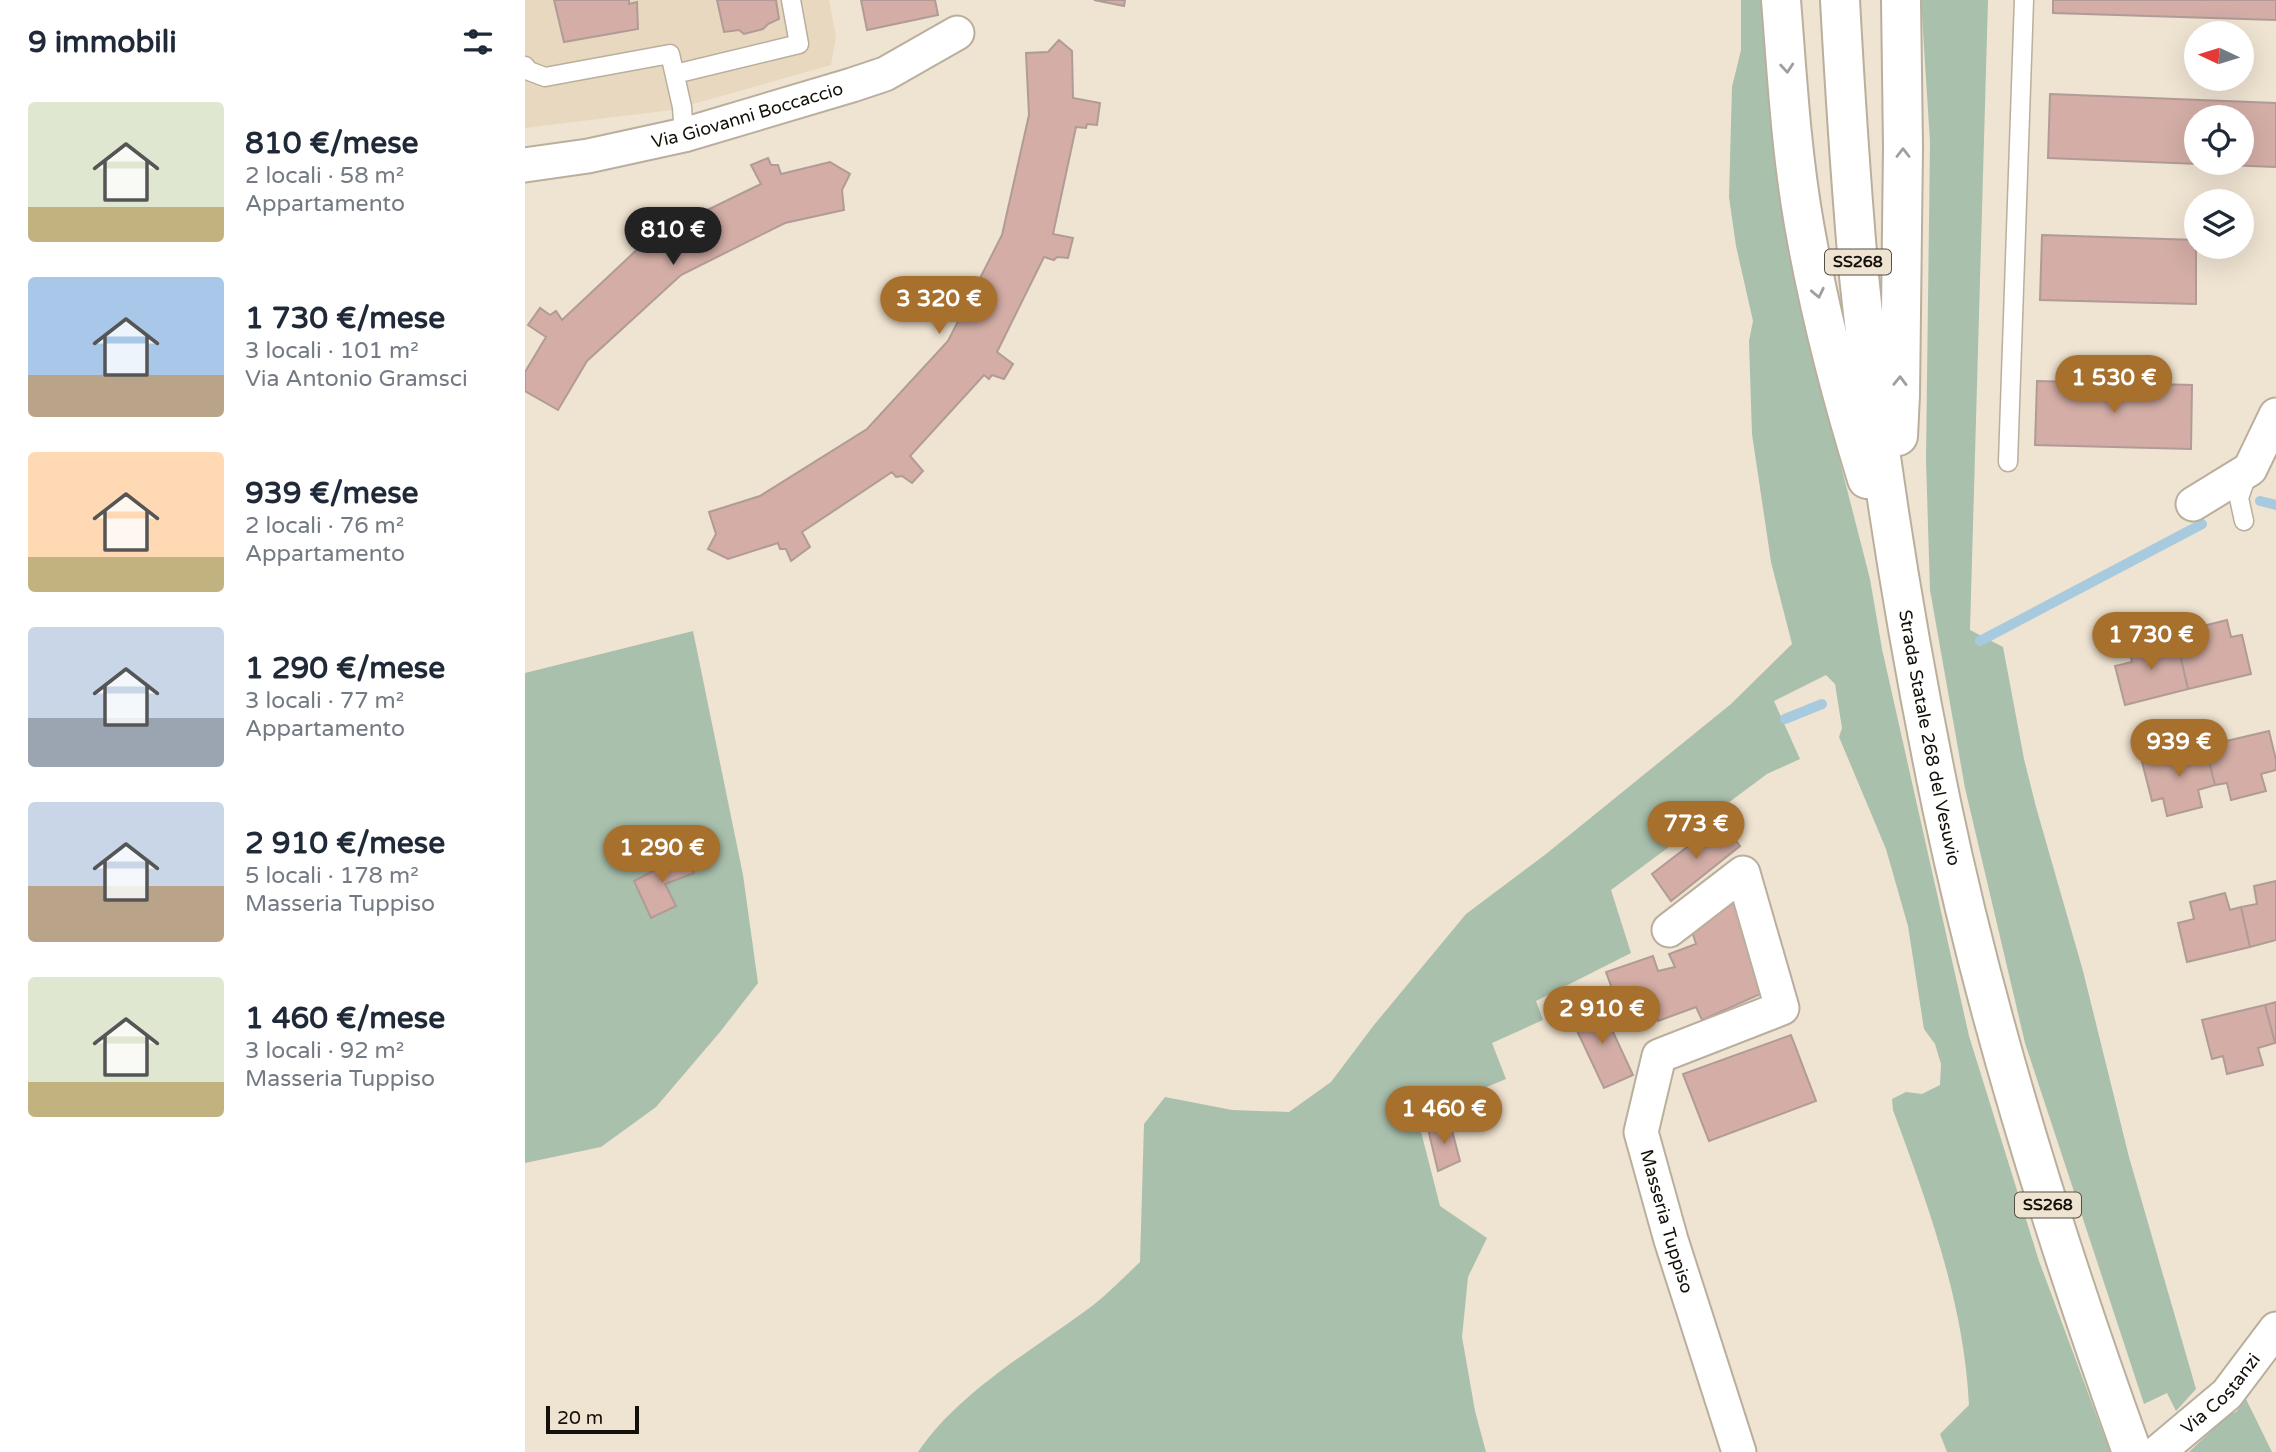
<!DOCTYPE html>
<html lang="it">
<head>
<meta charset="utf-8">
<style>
  body { margin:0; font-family:"Varela Round",sans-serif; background:#f6f6f7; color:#1f2937; height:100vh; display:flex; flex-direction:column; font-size:26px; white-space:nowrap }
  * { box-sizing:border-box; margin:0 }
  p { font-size:23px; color:#747a83 }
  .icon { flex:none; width:38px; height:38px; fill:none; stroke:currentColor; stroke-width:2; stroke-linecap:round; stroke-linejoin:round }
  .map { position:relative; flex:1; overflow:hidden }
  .panel { display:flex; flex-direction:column; background:#fff; width:525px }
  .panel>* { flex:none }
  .needle { width:46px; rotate:274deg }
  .buttons { position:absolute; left:1659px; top:21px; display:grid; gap:14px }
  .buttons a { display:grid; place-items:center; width:70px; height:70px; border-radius:50%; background:#fff; box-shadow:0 7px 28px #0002; font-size:35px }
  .scale { position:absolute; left:21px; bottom:18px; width:93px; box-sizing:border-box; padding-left:7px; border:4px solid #130f09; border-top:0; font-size:19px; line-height:24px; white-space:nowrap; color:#130f09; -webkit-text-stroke:5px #efe3d1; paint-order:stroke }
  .price { position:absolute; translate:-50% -60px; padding:0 16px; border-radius:24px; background:#a8702d; color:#fff; font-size:23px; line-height:46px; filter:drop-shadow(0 2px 4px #0008) }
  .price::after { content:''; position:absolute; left:50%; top:42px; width:21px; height:16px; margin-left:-10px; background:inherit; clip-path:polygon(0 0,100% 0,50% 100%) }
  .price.selected { background:#222; color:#fff }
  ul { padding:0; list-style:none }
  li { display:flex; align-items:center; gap:21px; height:175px; padding:0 28px }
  li span { display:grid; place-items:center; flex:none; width:196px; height:140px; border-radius:7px; color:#555 }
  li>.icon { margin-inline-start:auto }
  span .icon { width:84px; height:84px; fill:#fffc; stroke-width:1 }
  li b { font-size:30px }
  h2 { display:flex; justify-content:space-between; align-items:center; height:84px; padding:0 28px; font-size:30px }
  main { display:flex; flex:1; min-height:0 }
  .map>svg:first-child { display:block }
  .built { fill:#e8d8bf }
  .green { fill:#a9c0ad }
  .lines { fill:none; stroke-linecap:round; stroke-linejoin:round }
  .stream { stroke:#a8cade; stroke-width:10 }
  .building { fill:#d3ada6; stroke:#b19b97; stroke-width:2; fill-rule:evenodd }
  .service-casing { stroke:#baae9d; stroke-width:21 }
  .minor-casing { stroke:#baae9d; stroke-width:37 }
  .trunk-casing { stroke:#baae9d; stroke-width:42 }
  .service { stroke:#fff; stroke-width:18 }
  .minor { stroke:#fff; stroke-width:33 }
  .trunk { stroke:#fff; stroke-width:38 }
  .oneway { stroke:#a19f9d }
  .labels { text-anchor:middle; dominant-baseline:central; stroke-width:5; stroke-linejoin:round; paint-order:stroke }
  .shield { fill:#efe3d1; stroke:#554f45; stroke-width:2 }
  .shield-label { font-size:16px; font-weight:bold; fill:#130f09 }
  .street-label { font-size:18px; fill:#130f09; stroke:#efe3d1 }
</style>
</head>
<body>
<main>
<section class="panel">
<h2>9 immobili<svg class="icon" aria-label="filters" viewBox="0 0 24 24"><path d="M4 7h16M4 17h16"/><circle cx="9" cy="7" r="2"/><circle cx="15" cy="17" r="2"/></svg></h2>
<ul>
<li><span style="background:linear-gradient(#dfe7d0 75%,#c2b280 0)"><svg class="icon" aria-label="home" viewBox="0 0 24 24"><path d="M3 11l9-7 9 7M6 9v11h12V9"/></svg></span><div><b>810 €/mese</b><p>2 locali · 58 m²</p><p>Appartamento</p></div></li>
<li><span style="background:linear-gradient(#a9c7e8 70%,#b9a48a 0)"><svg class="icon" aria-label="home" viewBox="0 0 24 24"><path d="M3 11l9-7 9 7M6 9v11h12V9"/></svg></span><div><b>1 730 €/mese</b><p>3 locali · 101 m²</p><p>Via Antonio Gramsci</p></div></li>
<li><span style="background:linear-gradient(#ffd9b3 75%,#c2b280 0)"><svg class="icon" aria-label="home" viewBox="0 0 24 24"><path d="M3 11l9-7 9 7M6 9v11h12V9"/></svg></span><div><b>939 €/mese</b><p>2 locali · 76 m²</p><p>Appartamento</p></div></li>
<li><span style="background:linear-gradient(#c9d6e8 65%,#9aa5b1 0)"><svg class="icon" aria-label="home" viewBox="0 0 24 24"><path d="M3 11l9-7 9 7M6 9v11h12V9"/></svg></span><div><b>1 290 €/mese</b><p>3 locali · 77 m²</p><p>Appartamento</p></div></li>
<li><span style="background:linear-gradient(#c9d6e8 60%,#b9a48a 0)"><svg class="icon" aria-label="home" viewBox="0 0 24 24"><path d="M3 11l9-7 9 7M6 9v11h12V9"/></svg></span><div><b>2 910 €/mese</b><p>5 locali · 178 m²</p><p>Masseria Tuppiso</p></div></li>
<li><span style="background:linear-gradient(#dfe7d0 75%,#c2b280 0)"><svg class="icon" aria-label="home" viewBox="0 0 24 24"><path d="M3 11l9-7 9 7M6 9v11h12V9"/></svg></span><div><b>1 460 €/mese</b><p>3 locali · 92 m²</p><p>Masseria Tuppiso</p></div></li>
</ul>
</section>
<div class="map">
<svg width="1751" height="1452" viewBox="0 0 1751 1452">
  <rect width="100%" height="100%" fill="#efe3d1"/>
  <!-- built -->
  <path class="built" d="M 0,0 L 304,0 L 311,36 L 306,65 L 147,110 L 0,128 Z"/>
  <!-- green -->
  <path class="green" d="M 1216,0 L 1241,0 L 1260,220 L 1274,302 L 1345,579 L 1357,649 L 1444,1036 L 1514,1261 L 1585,1452 L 1422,1452 L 1415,1434 L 1444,1405 C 1439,1302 1403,1205 1368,1110 L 1367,1099 L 1381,1092 L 1397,1094 L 1415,1085 L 1416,1064 L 1410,1044 L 1399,1029 L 1383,926 L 1361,849 L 1314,737 L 1317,728 L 1310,684 L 1301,675 L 1249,701 L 1275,759 L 1242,774 L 1086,890 L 1106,953 L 1011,1001 L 1018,1020 L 967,1043 L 981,1079 L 892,1116 L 915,1206 L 962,1238 L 943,1277 L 937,1337 L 950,1411 L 961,1452 L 393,1452 C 434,1392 506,1351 563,1309 C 581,1296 598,1278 615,1262 L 619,1124 L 640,1097 L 707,1110 L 764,1112 L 806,1082 L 849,1025 L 941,914 L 1021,854 L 1206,704 L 1267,644 L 1246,562 L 1227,434 L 1224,341 L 1228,321 L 1211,246 L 1204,197 L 1207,87 L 1216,50 Z
    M 1396,0 L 1463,0 L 1445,630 L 1478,647 L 1499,759 L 1511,807 L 1558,971 L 1604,1157 L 1671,1389 L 1651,1411 L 1642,1393 L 1619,1404 L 1500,1043 L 1440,788 L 1405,590 L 1401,460 L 1405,142 Z
    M 168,631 L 218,875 L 233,983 L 195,1032 L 131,1107 L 76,1147 L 0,1163 L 0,673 Z
    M 1721,1399 L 1747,1452 L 1664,1452 L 1703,1415 L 1711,1412 Z"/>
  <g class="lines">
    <!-- stream -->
    <path class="stream" d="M 1735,501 L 1751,505
      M 1455,641 L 1677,524
      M 1260,719 L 1297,704"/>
  </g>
  <!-- building -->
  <path class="building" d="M 29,0 L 104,0 L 104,4 L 112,2 L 113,29 L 39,42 Z
    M 192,0 L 251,0 L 254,19 L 243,24 L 238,29 L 219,34 L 214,30 L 199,32 Z
    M 336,0 L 410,0 L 413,15 L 342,30 Z
    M 569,0 L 600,0 L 599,6 Z
    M 1528,0 L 1751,0 L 1751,20 L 1528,13 Z
    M 534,40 L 547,51 L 548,98 L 575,103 L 572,125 L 562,124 L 561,128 L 551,127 L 528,234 L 548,238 L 543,258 L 532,257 L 529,260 L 519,257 L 472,352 L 488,364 L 479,379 L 467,375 L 464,379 L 459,375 L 385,456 L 398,471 L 387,483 L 377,476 L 371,477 L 367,472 L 277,532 L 285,547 L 266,561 L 261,549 L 255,549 L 253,543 L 203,559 L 183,549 L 191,534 L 184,512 L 235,496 L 342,429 L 423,341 L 477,235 L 504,115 L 501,53 L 523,52 Z
    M 1525,94 L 1751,103 L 1751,167 L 1523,158 ZM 1671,117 L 1717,117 L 1717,163 L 1671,163 Z
    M 243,158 L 246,165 L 253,165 L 256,174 L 305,162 L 325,174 L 317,190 L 319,210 L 260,223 L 156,275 L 62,361 L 33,410 L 0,391 L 0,372 L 21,337 L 3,325 L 15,308 L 25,315 L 31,311 L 37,320 L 118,244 L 104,229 L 122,216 L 127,225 L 134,223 L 137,232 L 236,184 L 226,165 Z
    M 1517,235 L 1671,240 L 1671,304 L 1515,300 Z
    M 1512,381 L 1667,385 L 1666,449 L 1510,445 Z
    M 1702,620 L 1706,637 L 1717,635 L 1726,674 L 1663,689 L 1654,650 L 1670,646 L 1666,629 Z
    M 1638,636 L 1642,653 L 1654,650 L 1663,689 L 1600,705 L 1590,666 L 1607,662 L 1603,645 Z
    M 1744,731 L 1751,760 L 1751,770 L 1736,774 L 1741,791 L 1706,800 L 1702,783 L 1690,785 L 1680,746 Z
    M 1680,746 L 1690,785 L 1673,790 L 1677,807 L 1642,816 L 1638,798 L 1627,801 L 1617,762 Z
    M 1196,821 L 1215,846 L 1146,901 L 1127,874 Z
    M 161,854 L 169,873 L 140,884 L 151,906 L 126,918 L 109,881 Z
    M 1751,881 L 1751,940 L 1725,947 L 1716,907 L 1732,904 L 1729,886 Z
    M 1700,893 L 1705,910 L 1716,907 L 1725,947 L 1662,962 L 1653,923 L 1669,919 L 1665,902 Z
    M 1208,901 L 1228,944 L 1240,992 L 1177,1020 L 1171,1007 L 1133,1021 L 1127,1003 L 1096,1013 L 1081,972 L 1128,956 L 1133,971 L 1150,967 L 1144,954 L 1171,944 L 1164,922 Z
    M 1751,1002 L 1751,1043 L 1750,1043 L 1740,1005 Z
    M 1075,1004 L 1108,1075 L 1079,1088 L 1046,1018 Z
    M 1740,1005 L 1750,1043 L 1733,1048 L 1738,1065 L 1702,1074 L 1698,1056 L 1687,1059 L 1677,1020 Z
    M 1266,1035 L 1291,1101 L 1184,1141 L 1158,1074 Z
    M 925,1123 L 935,1161 L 913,1171 L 903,1129 Z"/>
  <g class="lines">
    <!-- service casing -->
    <g class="service-casing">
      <path id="service" d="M 0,66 L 4,71 L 20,77 L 145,54 L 157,107 L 159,135
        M 150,74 L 274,44 L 266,0
        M 1483,462 L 1499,0
        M 1719,521 L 1714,498 L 1723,472"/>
    </g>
    <!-- minor casing -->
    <g class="minor-casing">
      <g id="minor">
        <path id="s1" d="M 0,165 L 63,156 L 159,135 L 327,85 L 360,74 L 432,33"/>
        <path d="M 1668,504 L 1725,469 L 1751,415"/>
        <path id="s2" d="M 1144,930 L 1218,873 L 1257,1008 L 1134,1056 L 1116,1132 L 1146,1240 L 1214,1452"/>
        <path id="s3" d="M 1633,1452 L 1702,1394 L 1751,1329"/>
      </g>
    </g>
    <!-- trunk casing -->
    <g class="trunk-casing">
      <g id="trunk">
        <path d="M 1256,0 C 1262,75 1266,150 1279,224 C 1294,310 1316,395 1342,479"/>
        <path id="s4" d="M 1315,0 C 1320,92 1326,184 1334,276 C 1352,453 1381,633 1417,807 C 1463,1026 1531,1242 1607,1452"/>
        <path d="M 1373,436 L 1375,395 L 1378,147 L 1376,0"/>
      </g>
    </g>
    <!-- service -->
    <use href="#service" class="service"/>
    <!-- minor -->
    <use href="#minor" class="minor"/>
    <!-- trunk -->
    <use href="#trunk" class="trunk"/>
  </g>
  <!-- one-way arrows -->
  <defs><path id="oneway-chevron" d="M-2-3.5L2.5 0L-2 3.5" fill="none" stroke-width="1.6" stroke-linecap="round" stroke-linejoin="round" transform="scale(1.75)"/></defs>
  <g class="oneway">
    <use href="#oneway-chevron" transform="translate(1262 68) rotate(85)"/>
    <use href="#oneway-chevron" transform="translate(1378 153) rotate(-90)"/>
    <use href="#oneway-chevron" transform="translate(1293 293) rotate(78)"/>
    <use href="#oneway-chevron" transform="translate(1375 381) rotate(-89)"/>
  </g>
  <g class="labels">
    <!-- shield labels -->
    <g class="shield">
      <rect x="1300" y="249.5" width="66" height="25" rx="5"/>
      <rect x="1490" y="1192.5" width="66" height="25" rx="5"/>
    </g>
    <g class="shield-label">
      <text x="1333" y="262">SS268</text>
      <text x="1523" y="1205">SS268</text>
    </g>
    <!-- street labels -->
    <g class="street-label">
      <text stroke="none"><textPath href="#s1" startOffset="228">Via Giovanni Boccaccio</textPath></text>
      <text stroke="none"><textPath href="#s4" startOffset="744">Strada Statale 268 del Vesuvio</textPath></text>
      <text stroke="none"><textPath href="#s2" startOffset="537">Masseria Tuppiso</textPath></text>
      <text stroke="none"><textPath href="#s3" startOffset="86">Via Costanzi</textPath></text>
    </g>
  </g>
</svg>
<div class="buttons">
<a><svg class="needle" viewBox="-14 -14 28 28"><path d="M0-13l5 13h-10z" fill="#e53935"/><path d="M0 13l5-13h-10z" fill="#747a83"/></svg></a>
<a><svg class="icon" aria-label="locate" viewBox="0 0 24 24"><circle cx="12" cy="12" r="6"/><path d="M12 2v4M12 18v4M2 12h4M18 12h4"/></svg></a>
<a><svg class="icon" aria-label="layers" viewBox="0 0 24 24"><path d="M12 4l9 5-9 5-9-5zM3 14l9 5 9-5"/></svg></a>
</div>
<div class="scale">20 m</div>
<b class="price selected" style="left:148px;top:267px">810 €</b>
<b class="price" style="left:414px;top:336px">3 320 €</b>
<b class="price" style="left:1589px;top:415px">1 530 €</b>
<b class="price" style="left:1626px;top:672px">1 730 €</b>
<b class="price" style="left:1654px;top:779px">939 €</b>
<b class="price" style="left:1171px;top:861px">773 €</b>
<b class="price" style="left:137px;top:885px">1 290 €</b>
<b class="price" style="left:1077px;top:1046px">2 910 €</b>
<b class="price" style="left:919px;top:1146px">1 460 €</b>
</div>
</main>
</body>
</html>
